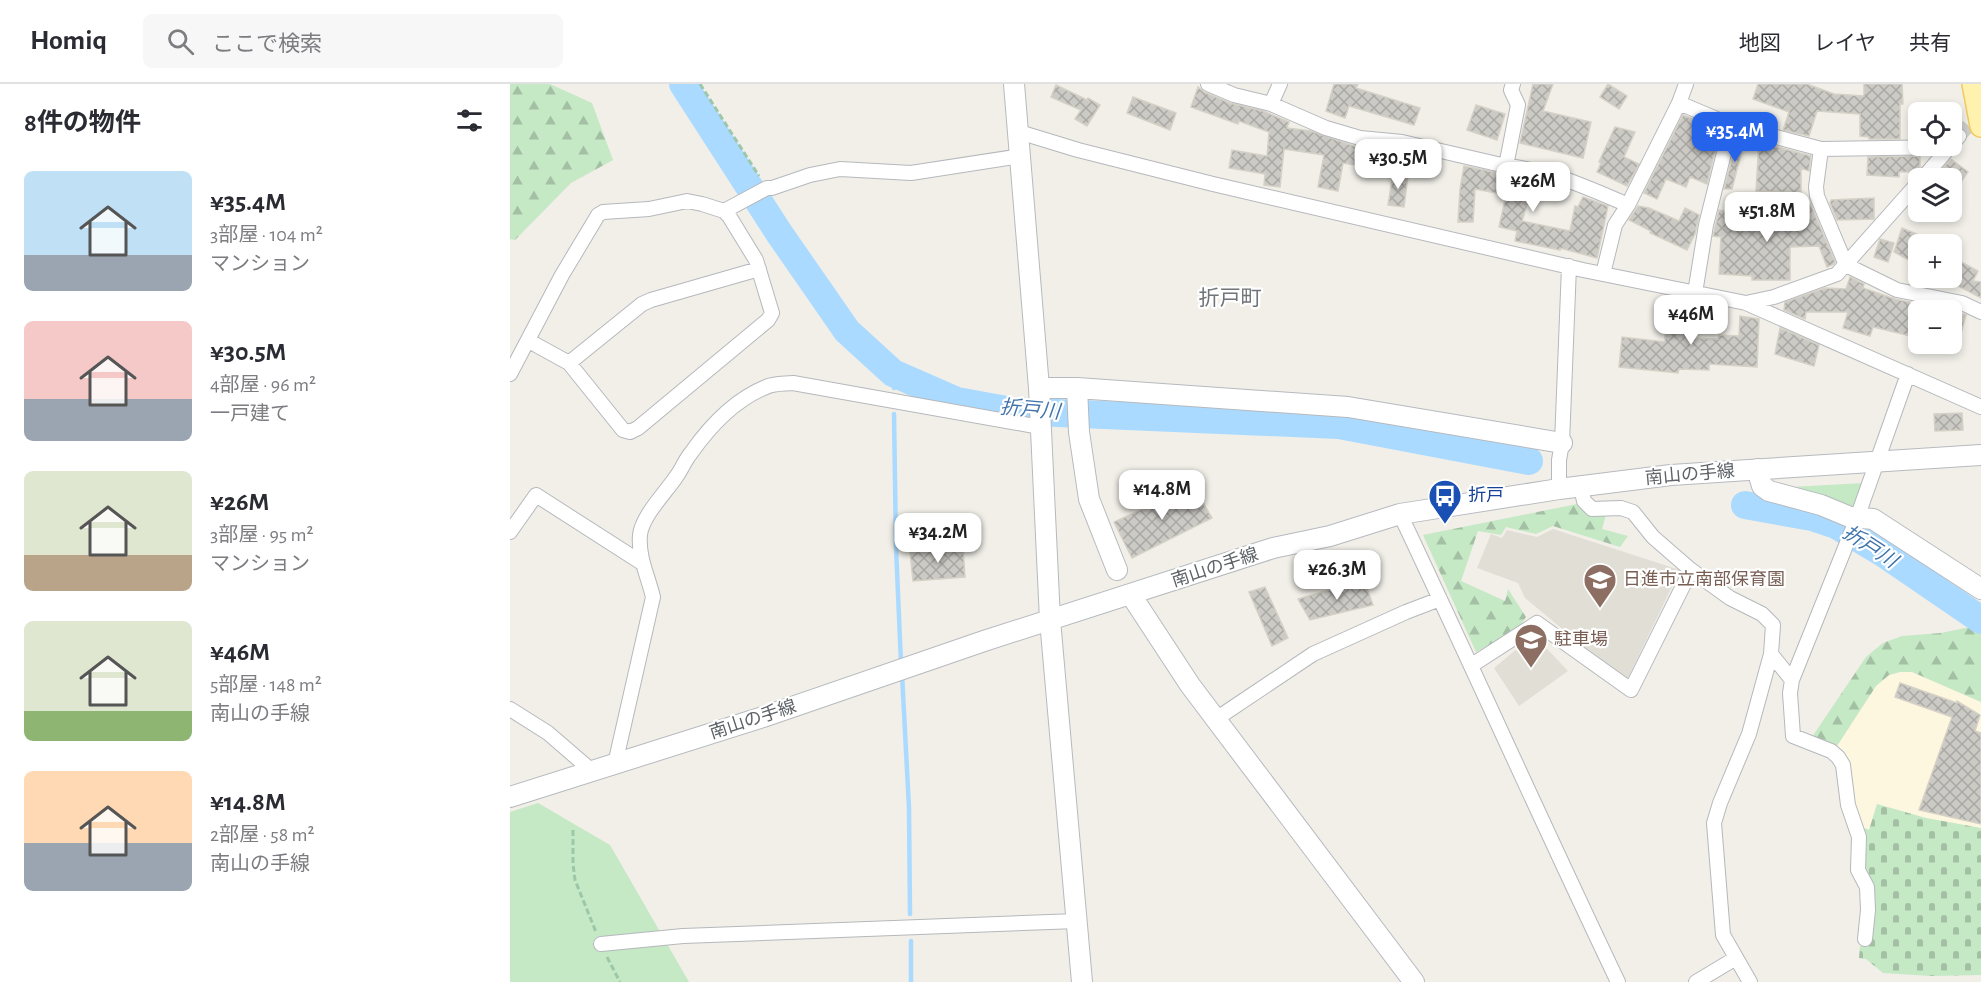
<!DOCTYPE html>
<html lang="ja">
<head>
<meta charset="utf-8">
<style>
  body { margin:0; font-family:"Alegreya Sans","Noto Sans JP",sans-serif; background:#f7f7f7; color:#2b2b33; height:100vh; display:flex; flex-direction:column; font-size:22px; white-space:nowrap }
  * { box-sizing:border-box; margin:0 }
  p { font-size:20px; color:#7c7c81 }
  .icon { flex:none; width:33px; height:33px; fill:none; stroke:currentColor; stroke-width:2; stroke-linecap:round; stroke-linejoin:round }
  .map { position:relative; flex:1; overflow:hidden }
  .details { display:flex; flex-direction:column; background:#fff; width:510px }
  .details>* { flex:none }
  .fabs { position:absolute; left:1398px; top:18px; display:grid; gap:12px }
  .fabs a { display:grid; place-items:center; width:54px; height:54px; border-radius:9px; background:#fff; box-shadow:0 3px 9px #0003; font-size:30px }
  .price { position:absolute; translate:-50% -51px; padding:0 14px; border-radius:12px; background:#fff; color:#222; font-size:20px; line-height:39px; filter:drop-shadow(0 2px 3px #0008) }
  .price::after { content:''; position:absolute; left:50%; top:36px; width:18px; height:14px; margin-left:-9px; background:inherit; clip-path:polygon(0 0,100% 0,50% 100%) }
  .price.active { background:#2563eb; color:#fff }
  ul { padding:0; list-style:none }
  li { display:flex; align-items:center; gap:18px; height:150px; padding:0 24px }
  li span { display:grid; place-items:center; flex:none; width:168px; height:120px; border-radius:9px; color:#555 }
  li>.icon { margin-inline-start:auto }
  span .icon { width:72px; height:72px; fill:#fffc; stroke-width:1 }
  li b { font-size:26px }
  h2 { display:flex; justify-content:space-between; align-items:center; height:72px; padding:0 24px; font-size:26px }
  header { display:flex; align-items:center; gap:36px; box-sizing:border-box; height:84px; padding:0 30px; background:#fff; border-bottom:2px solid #e1e1e2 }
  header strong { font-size:28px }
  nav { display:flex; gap:33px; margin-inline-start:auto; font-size:21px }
  .search { width:420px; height:54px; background:#f7f7f7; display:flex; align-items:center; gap:15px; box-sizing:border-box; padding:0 21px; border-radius:9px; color:#7c7c81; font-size:22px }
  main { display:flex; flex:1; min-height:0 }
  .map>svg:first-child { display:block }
  .commercial { fill:#fef7e0 }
  .education { fill:#e1ded6 }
  .grass { fill:#c5e8c5 }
  .forest { fill:url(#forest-firs) }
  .cemetery { fill:url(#cemetery-stones) }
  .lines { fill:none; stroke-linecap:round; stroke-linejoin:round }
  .stream { stroke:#aadaff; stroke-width:4.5 }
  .river { stroke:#aadaff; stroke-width:28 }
  .building { fill:url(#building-cross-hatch); stroke:#d6d1c6; stroke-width:1.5 }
  .street-tunnel { stroke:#ccccc8; stroke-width:14; stroke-dasharray:14 7; stroke-linecap:butt }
  .street-casing { stroke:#b5b8bc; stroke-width:16 }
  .secondary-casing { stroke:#b6babf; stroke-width:22 }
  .primary-casing { stroke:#f2c960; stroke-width:24 }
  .path { stroke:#9cc7a9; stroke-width:3; stroke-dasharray:6 3; stroke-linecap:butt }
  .street { stroke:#fff; stroke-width:14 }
  .secondary { stroke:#fff; stroke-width:20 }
  .primary { stroke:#fff2af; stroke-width:21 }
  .labels { text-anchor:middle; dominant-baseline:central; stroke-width:4.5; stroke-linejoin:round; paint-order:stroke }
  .street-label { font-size:18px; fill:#5f6368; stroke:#fff }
  .transit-label { font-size:18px; fill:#164399; stroke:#fff; text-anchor:start }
  .education-label { font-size:18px; fill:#785e54; stroke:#fff; text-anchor:start }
  .water-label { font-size:20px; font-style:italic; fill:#4174aa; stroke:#fff }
  .quarter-label { font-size:21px; fill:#70757a; stroke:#fff }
</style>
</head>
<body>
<header>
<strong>Homiq</strong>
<div class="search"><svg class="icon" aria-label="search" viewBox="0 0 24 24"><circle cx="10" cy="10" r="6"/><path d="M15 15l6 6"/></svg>ここで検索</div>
<nav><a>地図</a><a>レイヤ</a><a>共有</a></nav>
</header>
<main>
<section class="details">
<h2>8件の物件<svg class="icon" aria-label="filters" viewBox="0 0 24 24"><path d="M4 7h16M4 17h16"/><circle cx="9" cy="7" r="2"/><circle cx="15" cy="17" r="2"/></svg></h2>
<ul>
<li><span style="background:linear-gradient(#bfe0f5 70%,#9aa5b1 0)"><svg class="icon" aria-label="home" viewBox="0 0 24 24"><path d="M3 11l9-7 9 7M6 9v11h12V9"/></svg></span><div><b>¥35.4M</b><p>3部屋 · 104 m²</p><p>マンション</p></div></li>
<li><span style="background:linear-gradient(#f6c9c9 65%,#9aa5b1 0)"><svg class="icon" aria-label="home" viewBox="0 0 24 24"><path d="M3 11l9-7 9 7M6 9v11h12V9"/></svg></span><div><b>¥30.5M</b><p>4部屋 · 96 m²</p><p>一戸建て</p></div></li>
<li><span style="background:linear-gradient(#dfe7d0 70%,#b9a48a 0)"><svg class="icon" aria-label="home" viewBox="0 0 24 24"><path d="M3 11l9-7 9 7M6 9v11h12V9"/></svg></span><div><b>¥26M</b><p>3部屋 · 95 m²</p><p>マンション</p></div></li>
<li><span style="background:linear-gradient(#dfe7d0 75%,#8fb573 0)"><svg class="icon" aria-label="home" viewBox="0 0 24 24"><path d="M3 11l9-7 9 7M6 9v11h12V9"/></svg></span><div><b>¥46M</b><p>5部屋 · 148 m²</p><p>南山の手線</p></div></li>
<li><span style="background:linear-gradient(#ffd9b3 60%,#9aa5b1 0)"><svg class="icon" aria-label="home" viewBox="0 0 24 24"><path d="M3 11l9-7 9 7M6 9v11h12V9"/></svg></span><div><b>¥14.8M</b><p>2部屋 · 58 m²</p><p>南山の手線</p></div></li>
</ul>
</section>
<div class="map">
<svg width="1471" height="898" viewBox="0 0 1471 898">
  <defs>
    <pattern id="forest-firs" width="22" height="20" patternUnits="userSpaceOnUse" patternTransform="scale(1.5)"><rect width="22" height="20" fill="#c5e8c5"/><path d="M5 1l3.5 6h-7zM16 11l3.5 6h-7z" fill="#a3c0a4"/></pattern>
    <pattern id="cemetery-stones" width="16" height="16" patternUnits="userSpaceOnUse" patternTransform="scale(1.5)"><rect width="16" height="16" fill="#c5e8c5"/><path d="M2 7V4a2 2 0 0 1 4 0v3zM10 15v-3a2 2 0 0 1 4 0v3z" fill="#a3c0a4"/></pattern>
    <pattern id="building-cross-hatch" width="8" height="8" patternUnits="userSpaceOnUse" patternTransform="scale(1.5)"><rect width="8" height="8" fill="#cccac5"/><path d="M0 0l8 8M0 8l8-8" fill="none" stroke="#a9a8a4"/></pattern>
  </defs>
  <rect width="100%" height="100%" fill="#f1efe8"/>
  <!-- commercial -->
  <path class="commercial" d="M 1390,588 L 1402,588 L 1471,618 L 1471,744 L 1416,734 L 1367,720 L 1359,746 L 1351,744 L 1344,730 L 1338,676 L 1332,665 L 1327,662 L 1366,602 L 1379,591 Z"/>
  <!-- education -->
  <path class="education" d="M 1043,445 L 1170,486 L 1116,598 L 1015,514 L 1008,499 L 967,484 L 981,450 L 992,454 L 997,446 L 1027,453 Z
    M 1024,551 L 1058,587 L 1009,622 L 984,584 Z"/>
  <!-- grass -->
  <path class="grass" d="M 1354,399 L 1344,429 L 1263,404 Z
    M 1416,485 L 1440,500 L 1436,506 L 1413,489 Z
    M 28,719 L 100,761 L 179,898 L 0,898 L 0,728 Z"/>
  <!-- forest -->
  <path class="forest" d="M 0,0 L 40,0 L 82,19 L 103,76 L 61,99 L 5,156 L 0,155 Z
    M 1067,420 L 1103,427 L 1111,431 L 1096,431 L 1092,445 L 1118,452 L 1110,463 L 1043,442 L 1026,450 L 996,443 L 991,451 L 968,447 L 951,497 L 995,517 L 998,505 L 1016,533 L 1007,546 L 966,568 L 913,451 Z
    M 1465,537 L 1471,542 L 1471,618 L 1402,588 L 1390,588 L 1379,591 L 1366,602 L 1327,662 L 1302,653 L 1356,573 L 1373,559 L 1392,552 L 1431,549 L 1460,543 Z"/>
  <!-- cemetery -->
  <path class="cemetery" d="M 1367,720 L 1416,734 L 1471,744 L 1471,891 L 1421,892 L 1373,889 L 1356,875 L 1349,874 L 1350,862 L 1359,862 L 1361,826 L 1353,784 L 1355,744 L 1359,746 Z"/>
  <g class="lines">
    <!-- stream -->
    <path class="stream" d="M 383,289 L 384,304
      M 384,330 L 386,463 L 391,579
      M 392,590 L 399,724 L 400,830
      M 401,857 L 401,898"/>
    <!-- river -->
    <path class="river" d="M 173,0 L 269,149 L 337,247 L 383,289 L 447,317 L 502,327 L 829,341 L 1019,377
      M 1235,421 L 1302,433 L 1326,441 L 1373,469 L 1471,536"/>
  </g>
  <!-- building -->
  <path class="building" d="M 824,0 L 848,0 L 846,4 L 910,24 L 904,41 L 839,22 L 835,34 L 816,27 Z
    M 1023,0 L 1043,0 L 1033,27 L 1081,38 L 1073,74 L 1010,59 Z
    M 1098,0 L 1117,12 L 1109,25 L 1090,13 Z
    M 1248,0 L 1297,0 L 1324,10 L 1354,12 L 1354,0 L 1392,0 L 1393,20 L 1390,20 L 1390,55 L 1359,55 L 1359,53 L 1350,52 L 1350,30 L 1307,27 L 1299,52 L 1273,46 L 1279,28 L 1243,15 Z
    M 546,1 L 577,16 L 578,14 L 590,21 L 577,42 L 565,35 L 571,26 L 541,13 Z
    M 688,3 L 694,8 L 720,19 L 753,27 L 779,38 L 777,44 L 801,47 L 847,63 L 878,66 L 874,86 L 833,79 L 828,107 L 808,103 L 814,71 L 774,65 L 770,103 L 754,101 L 755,90 L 719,84 L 722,66 L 757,72 L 759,48 L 729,37 L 728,40 L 681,23 Z
    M 623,13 L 666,29 L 660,46 L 617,29 Z
    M 966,21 L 995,30 L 987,56 L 957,46 Z
    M 1173,31 L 1210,46 L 1197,100 L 1180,93 L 1176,103 L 1156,95 L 1147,115 L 1134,109 Z
    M 1105,43 L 1125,48 L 1114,73 L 1129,80 L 1117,102 L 1087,88 L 1091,79 L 1089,78 Z
    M 1228,52 L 1235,54 L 1222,105 L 1214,105 Z
    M 1249,58 L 1301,72 L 1299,87 L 1291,84 L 1291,109 L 1246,107 Z
    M 1410,72 L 1410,84 L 1406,88 L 1389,88 L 1389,93 L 1357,91 L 1358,73 Z
    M 1441,75 L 1458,88 L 1442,111 L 1442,94 L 1424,94 Z
    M 954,82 L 1025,96 L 1012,137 L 1060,147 L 1065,122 L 1068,123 L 1073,113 L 1098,122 L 1087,174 L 1050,164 L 1050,166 L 1005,157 L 1007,147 L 989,143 L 996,111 L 965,105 L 963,138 L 948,138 L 950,105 Z
    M 883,89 L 898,92 L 894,123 L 878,121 Z
    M 1364,114 L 1364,135 L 1327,136 L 1320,119 L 1321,116 Z
    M 1281,118 L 1300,119 L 1325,178 L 1324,180 L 1317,183 L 1309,162 L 1280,163 L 1280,196 L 1242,196 L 1242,192 L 1209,190 L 1211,153 L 1203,152 L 1209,126 L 1250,132 L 1250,136 L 1280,141 Z
    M 1128,122 L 1139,124 L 1169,137 L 1175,124 L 1189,131 L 1185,150 L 1177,166 L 1140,149 L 1141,147 L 1119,136 Z
    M 1392,144 L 1407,150 L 1405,153 L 1408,154 L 1408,181 L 1384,168 Z
    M 1370,155 L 1384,159 L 1378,178 L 1364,173 Z
    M 1442,173 L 1468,187 L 1463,197 L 1471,198 L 1471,214 L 1435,195 L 1442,195 Z
    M 1340,193 L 1354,200 L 1353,204 L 1385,215 L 1409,220 L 1408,245 L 1403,243 L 1401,252 L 1363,243 L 1360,252 L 1333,244 L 1338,228 L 1296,228 L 1295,235 L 1274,226 L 1275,218 L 1315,204 L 1336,205 Z
    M 1156,212 L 1175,216 L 1175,242 L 1177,242 L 1178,254 L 1208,255 L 1209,251 L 1229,252 L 1230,232 L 1249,235 L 1247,283 L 1199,280 L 1199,286 L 1169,285 L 1168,289 L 1109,283 L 1112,253 L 1155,258 Z
    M 1442,227 L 1456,231 L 1446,268 L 1442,267 Z
    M 1270,244 L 1309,261 L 1304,282 L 1265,270 Z
    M 1452,329 L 1453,346 L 1425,347 L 1424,330 Z
    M 683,402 L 702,434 L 622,474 L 604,438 Z
    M 453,464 L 455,493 L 403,497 L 400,468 Z
    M 854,496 L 863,521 L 800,536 L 788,515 Z
    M 755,503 L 778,554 L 762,562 L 739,508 Z
    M 1390,599 L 1447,619 L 1447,617 L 1470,631 L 1465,647 L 1471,649 L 1471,740 L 1409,726 L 1442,633 L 1385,613 Z"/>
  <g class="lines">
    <!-- street-tunnel -->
    <path class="street-tunnel" d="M 1449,52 L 1471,28"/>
    <!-- street casing -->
    <g class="street-casing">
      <path id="street" d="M 698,0 L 724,11 L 761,20 L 816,44 L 850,54 L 892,58 L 996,82 C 1039,86 1079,104 1118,121
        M 1169,19 L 1221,41 L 1311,65 L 1441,63
        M 761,20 L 770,0
        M 509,48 L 568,66 L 703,100 L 1073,186 L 1236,219 L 1471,323
        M 1311,65 L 1306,103 L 1307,112 L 1336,181 L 1387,206 L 1452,219 L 1471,228
        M 996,82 L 1008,21 L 1001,6 L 1003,0
        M 1413,94 L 1449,52
        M 1093,190 L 1105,141 L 1118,121 L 1169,19 L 1176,0
        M 1185,209 L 1196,141 L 1221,41
        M 1236,219 L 1264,213 L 1327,190 L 1408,99
        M 19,257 L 59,279 L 113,346 L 120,348 L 128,344 L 258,236 L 262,229 L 246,176 L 219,132 L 214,127
        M 59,279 L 132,220 L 141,216 L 249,185
        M 0,290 L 52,191 L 88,131 L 93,128 L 139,125 L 177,117 L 192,120 L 214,127 L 257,104 L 262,104 L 300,91 L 330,85 L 401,89 L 511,72
        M 1071,403 L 1074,417 L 1082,425 L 1111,424 L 1123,428 L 1143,453 L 1181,486 L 1220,514 L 1252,530 L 1263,541 L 1261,570 L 1239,650 L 1210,719 L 1204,739 L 1213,851 L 1240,898
        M 1049,405 L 1049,376 L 1052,359 L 1059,182
        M 890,430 C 964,586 1034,743 1108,898
        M 0,448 L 26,411 L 132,479
        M 1261,570 L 1282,596
        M 962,581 L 1027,539 L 1121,606 L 1181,486
        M 0,625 L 38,649 L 82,687
        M 706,635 L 803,570 L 896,528 L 930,515
        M 105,680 L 143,513 C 138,492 128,473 130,451 C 132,432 156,408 166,393 C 172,385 175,376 181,369 C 200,342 224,316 256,303 C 264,299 274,300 283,299 L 530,343
        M 1355,855 L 1358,826 L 1357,803 L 1348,786 L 1349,753 L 1338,721 L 1333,681 L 1328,673 L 1321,667 L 1283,652 L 1280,609 L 1282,596 L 1347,434 L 1398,290
        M 91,860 L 173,852 L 567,837
        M 1186,898 L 1226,874"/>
    </g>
    <!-- secondary casing -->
    <g class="secondary-casing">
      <path id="secondary" d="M 504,0 L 529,304 L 540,536 L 572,898
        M 529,304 L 567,304 L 838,323 L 1052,359
        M 567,304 L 569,348 L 579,415 L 607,486
        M 1247,385 L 1252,402 L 1259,407 L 1311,421 L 1340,433 L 1363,435 L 1471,505
        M 621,511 L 680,601 L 904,898
        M 0,713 L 253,633 L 474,557 L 763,464 L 820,452 L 890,430 L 1049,405 L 1161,391 L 1471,371"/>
    </g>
    <!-- primary casing -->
    <g class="primary-casing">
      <path id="primary" d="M 1463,0 L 1471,42"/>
    </g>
    <!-- path -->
    <path class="path" d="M 190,0 L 249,92
      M 63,746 L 63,780 L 65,796 L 86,848
      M 97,873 L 110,898"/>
    <!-- street -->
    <use href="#street" class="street"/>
    <!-- secondary -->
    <use href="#secondary" class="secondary"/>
    <!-- primary -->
    <use href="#primary" class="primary"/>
  </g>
  <!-- icons -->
  <defs>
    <g id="bus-pin" transform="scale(1.725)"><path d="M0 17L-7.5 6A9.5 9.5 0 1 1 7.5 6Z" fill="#1a4fb4" stroke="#fff"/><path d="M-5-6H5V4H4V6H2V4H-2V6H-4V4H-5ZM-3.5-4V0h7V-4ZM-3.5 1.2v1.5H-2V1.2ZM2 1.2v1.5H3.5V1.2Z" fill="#fff"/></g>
    <g id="school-pin" transform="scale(1.725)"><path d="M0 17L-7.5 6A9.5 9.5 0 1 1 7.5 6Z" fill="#8d6e63" stroke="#fff"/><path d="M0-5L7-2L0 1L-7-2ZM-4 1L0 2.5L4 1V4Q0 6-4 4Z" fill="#fff"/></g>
  </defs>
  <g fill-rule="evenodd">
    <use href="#bus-pin" x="935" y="412"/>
    <use href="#school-pin" x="1090" y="496"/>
    <use href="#school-pin" x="1021" y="556"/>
  </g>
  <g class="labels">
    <!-- street labels -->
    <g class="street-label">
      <text transform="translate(1180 391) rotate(-5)">南山の手線</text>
      <text transform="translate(705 484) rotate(-18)">南山の手線</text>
      <text transform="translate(243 636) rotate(-18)">南山の手線</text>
    </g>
    <!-- transit labels -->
    <g class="transit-label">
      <text x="958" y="412">折戸</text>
    </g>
    <!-- education labels -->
    <g class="education-label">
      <text x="1113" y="496">日進市立南部保育園</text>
      <text x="1044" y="556">駐車場</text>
    </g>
    <!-- water labels -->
    <g class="water-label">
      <text transform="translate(520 326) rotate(5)">折戸川</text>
      <text transform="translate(1360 463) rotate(33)">折戸川</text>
    </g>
    <!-- quarter labels -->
    <g class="quarter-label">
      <text x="720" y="214">折戸町</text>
    </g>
  </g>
</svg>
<div class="fabs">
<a><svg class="icon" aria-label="locate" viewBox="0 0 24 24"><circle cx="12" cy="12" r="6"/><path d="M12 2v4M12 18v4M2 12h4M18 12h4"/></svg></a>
<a><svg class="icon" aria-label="layers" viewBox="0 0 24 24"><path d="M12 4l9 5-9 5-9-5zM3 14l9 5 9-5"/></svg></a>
<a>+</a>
<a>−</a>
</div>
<b class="price active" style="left:1225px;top:79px">¥35.4M</b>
<b class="price" style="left:888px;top:106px">¥30.5M</b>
<b class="price" style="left:1023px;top:129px">¥26M</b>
<b class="price" style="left:1257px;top:159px">¥51.8M</b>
<b class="price" style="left:1181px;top:262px">¥46M</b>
<b class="price" style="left:652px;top:437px">¥14.8M</b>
<b class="price" style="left:428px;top:480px">¥34.2M</b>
<b class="price" style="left:827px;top:517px">¥26.3M</b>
</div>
</main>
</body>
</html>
